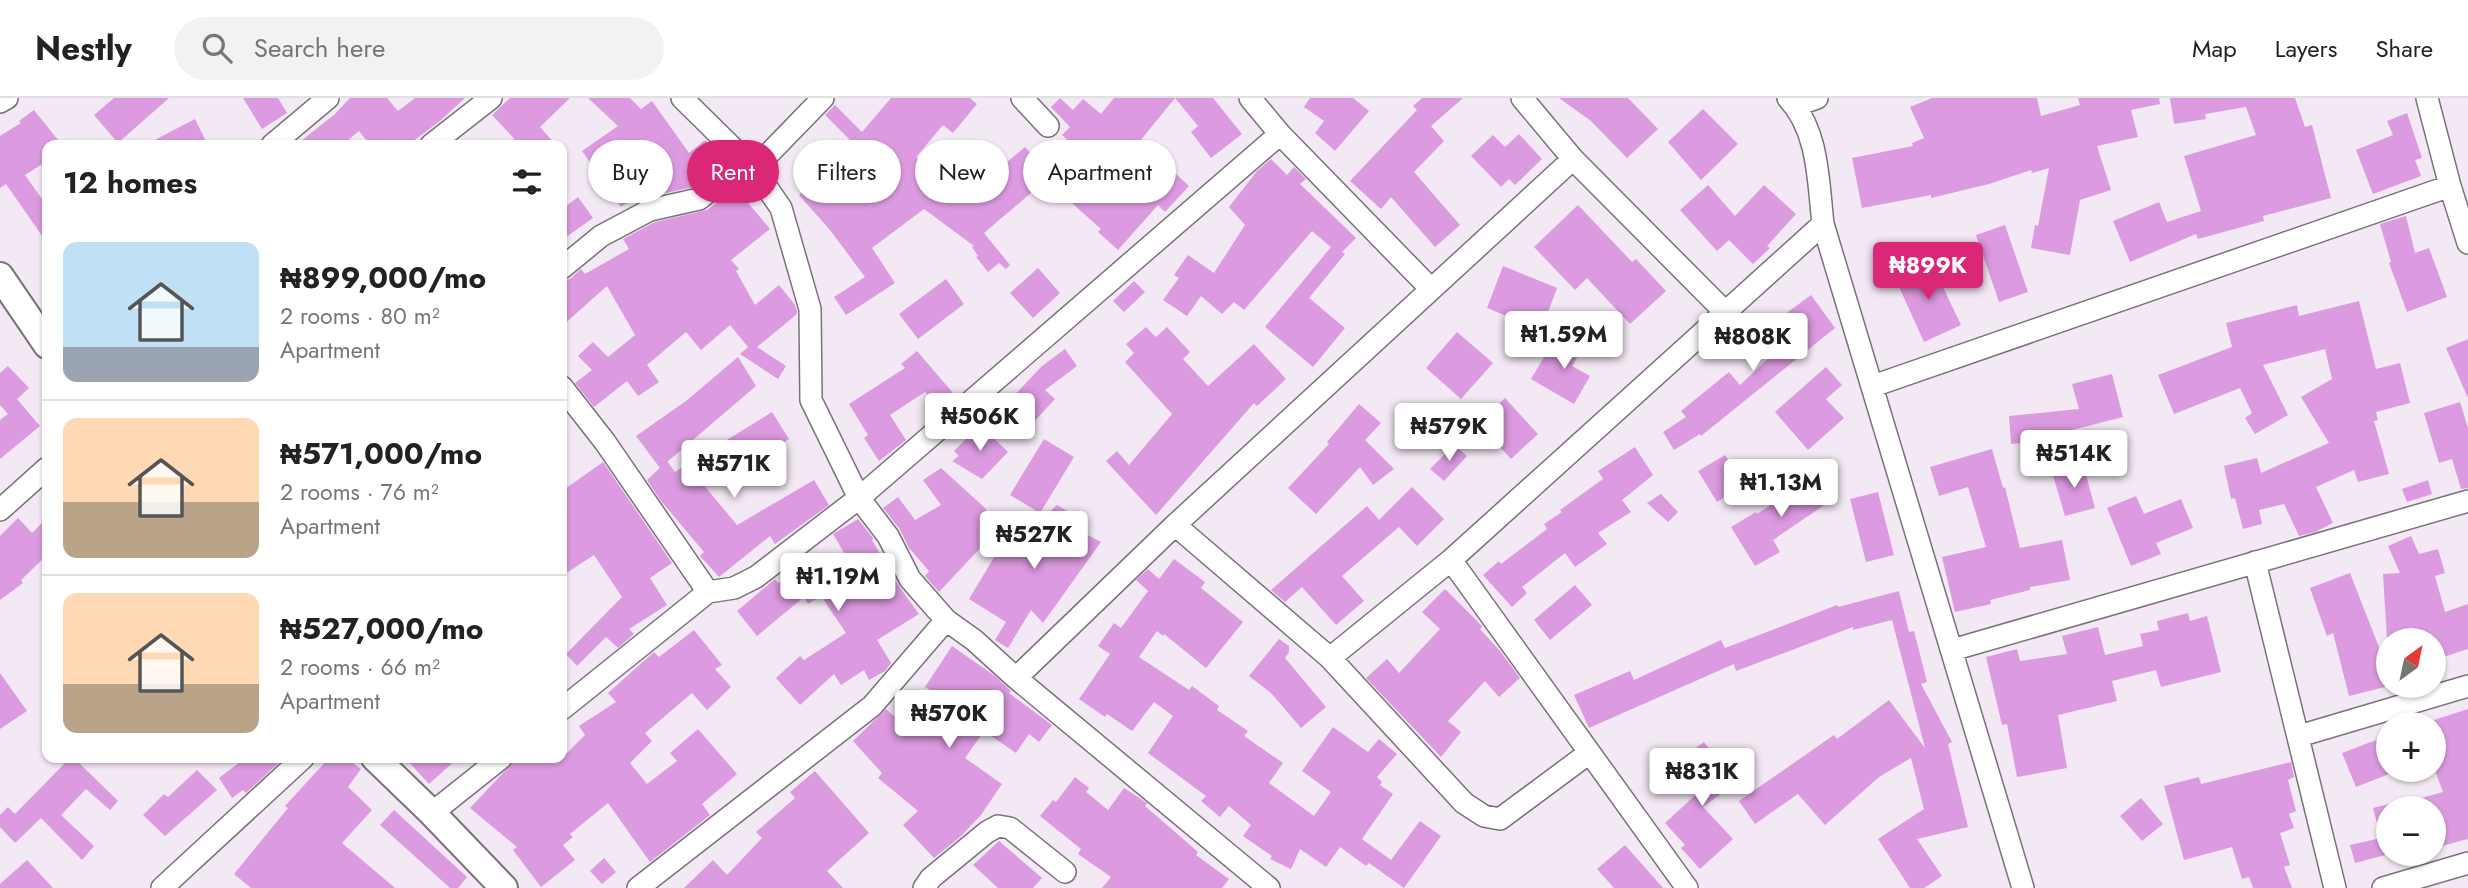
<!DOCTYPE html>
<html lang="en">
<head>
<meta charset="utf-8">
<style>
  body { margin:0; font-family:Jost,sans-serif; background:#f2f2f2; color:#222; height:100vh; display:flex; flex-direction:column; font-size:26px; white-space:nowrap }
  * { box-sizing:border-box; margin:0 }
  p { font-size:23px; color:#767676 }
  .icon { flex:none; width:38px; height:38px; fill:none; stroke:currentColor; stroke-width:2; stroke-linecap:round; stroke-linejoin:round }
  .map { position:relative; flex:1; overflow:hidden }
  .details { position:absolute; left:42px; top:42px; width:525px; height:623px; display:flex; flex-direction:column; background:#fff; border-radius:14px; box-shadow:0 2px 5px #0004 }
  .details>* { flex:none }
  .guide { position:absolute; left:588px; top:42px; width:665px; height:63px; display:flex; gap:14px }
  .needle { width:46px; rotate:33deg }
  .fabs { position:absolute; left:2376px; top:530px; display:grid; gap:14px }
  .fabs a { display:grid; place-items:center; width:70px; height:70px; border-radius:50%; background:#fff; box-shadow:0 2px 5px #0004; font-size:35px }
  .price { position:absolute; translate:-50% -60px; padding:0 16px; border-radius:7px; background:#fff; color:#222; font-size:23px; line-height:46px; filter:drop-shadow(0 2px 4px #0008) }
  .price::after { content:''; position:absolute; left:50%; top:42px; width:21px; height:16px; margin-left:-10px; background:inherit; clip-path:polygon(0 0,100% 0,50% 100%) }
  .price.current { background:#db2777; color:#fff }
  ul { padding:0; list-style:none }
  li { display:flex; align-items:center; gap:21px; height:175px; padding:0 21px }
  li+li { border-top:2px solid #e0e0e0 }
  li span { display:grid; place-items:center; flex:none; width:196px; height:140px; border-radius:14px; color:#555 }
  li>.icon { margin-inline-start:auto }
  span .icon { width:84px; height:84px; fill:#fffc; stroke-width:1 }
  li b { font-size:30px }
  h2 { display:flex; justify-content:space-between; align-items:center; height:84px; padding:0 21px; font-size:30px }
  .pill { padding:0 24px; border-radius:32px; background:#fff; box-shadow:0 2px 5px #0004; font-size:24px; line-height:63px }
  .pill.current { background:#db2777; color:#fff }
  header { display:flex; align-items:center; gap:42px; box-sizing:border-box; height:98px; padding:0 35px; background:#fff; border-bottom:2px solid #e0e0e0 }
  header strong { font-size:33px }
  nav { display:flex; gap:38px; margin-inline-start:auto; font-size:24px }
  .search { width:490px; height:63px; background:#f2f2f2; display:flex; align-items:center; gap:18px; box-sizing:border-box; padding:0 24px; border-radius:38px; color:#767676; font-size:26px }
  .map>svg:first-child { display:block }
  .building { fill:#dc9ae0 }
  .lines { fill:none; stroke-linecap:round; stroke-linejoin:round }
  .minor-casing { stroke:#7a717b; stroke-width:24 }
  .tertiary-casing { stroke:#7a717b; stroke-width:30 }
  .minor { stroke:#fff; stroke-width:21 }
  .tertiary { stroke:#fff; stroke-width:26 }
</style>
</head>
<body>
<header>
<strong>Nestly</strong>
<div class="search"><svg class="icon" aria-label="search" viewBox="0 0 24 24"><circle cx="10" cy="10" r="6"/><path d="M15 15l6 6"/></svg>Search here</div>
<nav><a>Map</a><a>Layers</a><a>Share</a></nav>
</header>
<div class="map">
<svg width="2468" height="790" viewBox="0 0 2468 790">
  <rect width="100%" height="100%" fill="#f3e9f4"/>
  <!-- building -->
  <path class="building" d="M 114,0 L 169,0 L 118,45 L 94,17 Z
    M 243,0 L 278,0 L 287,15 L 262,31 Z
    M 350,0 L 387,0 L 398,13 L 415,0 L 465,0 L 440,23 L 408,47 L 370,47 L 359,33 L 342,47 L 296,47 L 335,16 Z
    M 510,0 L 570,0 L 540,29 L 556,47 L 520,47 L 492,17 Z
    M 588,0 L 630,0 L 641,11 L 652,3 L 689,55 L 705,42 L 726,63 L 693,89 L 657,97 L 651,89 L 621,109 L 582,53 L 618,28 Z
    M 891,0 L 970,0 L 977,6 L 953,35 L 943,27 L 916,59 L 963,101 L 1025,49 L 1051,78 L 984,135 L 1010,167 L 1006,171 L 999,165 L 988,174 L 976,159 L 978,158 L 972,149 L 974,148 L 924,111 L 872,150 L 895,185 L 846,217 L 834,199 L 865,179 L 830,132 L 799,97 L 856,48 L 825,17 L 835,7 L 862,34 Z
    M 1060,0 L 1073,12 L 1083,1 L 1101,16 L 1114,0 L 1175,0 L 1140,43 L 1189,88 L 1165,114 L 1158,107 L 1118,152 L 1098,134 L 1101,131 L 1055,90 L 1084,58 L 1062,37 L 1070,29 L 1051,9 Z
    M 1175,0 L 1213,0 L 1242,36 L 1211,60 L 1191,34 L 1198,28 Z
    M 1310,0 L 1353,0 L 1369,13 L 1335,53 L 1315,35 L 1324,23 L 1304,9 Z
    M 1422,0 L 1463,0 L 1431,28 L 1444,43 L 1414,74 L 1460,127 L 1435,149 L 1391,99 L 1381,111 L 1350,83 L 1417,12 L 1413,8 Z
    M 1559,0 L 1628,0 L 1658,31 L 1627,60 L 1591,23 Z
    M 1932,0 L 2037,0 L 2041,18 L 2080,7 L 2078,0 L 2159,0 L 2160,6 L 2131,12 L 2138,39 L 2097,48 L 2111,92 L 2080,102 L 2070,157 L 2031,150 L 2035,127 L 2038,128 L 2049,70 L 2032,75 L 2031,72 L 1989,86 L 1931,100 L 1931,97 L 1862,110 L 1852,60 L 1913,48 L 1912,45 L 1924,40 L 1910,9 Z
    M 2170,0 L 2295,0 L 2305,29 L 2312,27 L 2331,100 L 2263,118 L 2264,123 L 2198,141 L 2196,136 L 2130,164 L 2113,123 L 2159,104 L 2167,124 L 2201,113 L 2184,58 L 2256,37 L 2246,9 L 2205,16 L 2206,21 L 2174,26 Z
    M 1703,11 L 1738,46 L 1701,82 L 1668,44 Z
    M 34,12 L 62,47 L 47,47 L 47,63 L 25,77 L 47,108 L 47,145 L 6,86 L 0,90 L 0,38 L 21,25 L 19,23 Z
    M 2407,15 L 2422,60 L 2415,62 L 2421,78 L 2373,96 L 2356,52 L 2393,37 L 2387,23 Z
    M 195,21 L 208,47 L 145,47 Z
    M 1519,36 L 1542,61 L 1515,87 L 1509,81 L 1501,89 L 1471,58 L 1493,37 L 1505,49 Z
    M 1271,61 L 1287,77 L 1294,69 L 1306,81 L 1300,86 L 1356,140 L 1342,154 L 1345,156 L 1309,200 L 1345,230 L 1313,269 L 1265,229 L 1331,149 L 1312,133 L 1244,212 L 1234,204 L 1222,216 L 1201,198 L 1187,218 L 1163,202 L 1179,180 L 1174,177 L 1188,157 L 1214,175 L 1245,127 L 1229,109 L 1257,73 Z
    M 745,82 L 753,92 L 744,100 L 770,131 L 731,162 L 739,171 L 736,173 L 755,207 L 779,187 L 795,207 L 797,213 L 797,216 L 757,249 L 786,268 L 778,281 L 740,256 L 748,249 L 730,227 L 701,252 L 686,234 L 647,267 L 659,284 L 638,298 L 627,283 L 594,309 L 575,285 L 592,272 L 578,258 L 593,244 L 608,259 L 635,237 L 607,188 L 562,228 L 562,183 L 570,181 L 581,171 L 585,176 L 629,151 L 623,141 L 655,124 L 707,112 Z
    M 1708,87 L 1735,118 L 1764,87 L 1796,116 L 1767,148 L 1770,150 L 1753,166 L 1729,142 L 1717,153 L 1680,112 Z
    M 578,99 L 593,120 L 562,142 L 562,111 Z
    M 1578,107 L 1632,164 L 1636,161 L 1666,193 L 1630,226 L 1587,180 L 1575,192 L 1534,149 Z
    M 2406,118 L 2415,155 L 2429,150 L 2447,199 L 2407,214 L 2389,165 L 2391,164 L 2380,126 Z
    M 2005,127 L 2028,194 L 1999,204 L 1976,137 Z
    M 1931,164 L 1961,227 L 1924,244 L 1895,180 Z
    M 1503,168 L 1557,190 L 1541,232 L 1487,210 Z
    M 1038,170 L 1060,195 L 1033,220 L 1010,195 Z
    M 946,181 L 964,206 L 918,241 L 899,216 Z
    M 1134,183 L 1145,194 L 1124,214 L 1113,203 Z
    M 1811,197 L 1835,230 L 1701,338 L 1700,336 L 1674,352 L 1663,334 L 1686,319 L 1681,313 L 1729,274 L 1740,287 L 1786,244 L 1773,225 Z
    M 2359,203 L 2376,271 L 2400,265 L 2410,305 L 2376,314 L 2378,322 L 2374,323 L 2389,376 L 2358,384 L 2354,372 L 2316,389 L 2333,425 L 2315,434 L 2299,438 L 2284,406 L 2259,412 L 2262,426 L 2243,431 L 2235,400 L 2231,401 L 2224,368 L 2257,360 L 2261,375 L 2329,345 L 2301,299 L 2332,281 L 2325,251 L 2263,267 L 2288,317 L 2255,336 L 2245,320 L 2252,315 L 2240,290 L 2174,316 L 2158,277 L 2232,249 L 2226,225 L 2297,207 L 2299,218 Z
    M 1146,229 L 1156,239 L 1167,229 L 1190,254 L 1183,261 L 1208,288 L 1254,246 L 1286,281 L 1257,308 L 1254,305 L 1156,417 L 1106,363 L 1117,353 L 1129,367 L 1172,316 L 1125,264 L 1134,255 L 1126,246 Z
    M 1574,233 L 1588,241 L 1572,268 L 1590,278 L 1574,306 L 1531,281 L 1547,254 L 1558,260 Z
    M 1457,234 L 1493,265 L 1461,301 L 1426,270 Z
    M 2468,241 L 2468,300 L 2446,250 Z
    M 1065,251 L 1077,268 L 1045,292 L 1055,301 L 1031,327 L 1007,305 L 1042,268 Z
    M 917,253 L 953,295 L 939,308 L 925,294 L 890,317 L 906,342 L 879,363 L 864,340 L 868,337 L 849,306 L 905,270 L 901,266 Z
    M 738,259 L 756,288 L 660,370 L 636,338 L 686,303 Z
    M 8,268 L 29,290 L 17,301 L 40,328 L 0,361 L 0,322 L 8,316 L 0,307 L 0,275 Z
    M 1826,269 L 1842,287 L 1826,301 L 1844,320 L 1808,352 L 1775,314 Z
    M 2112,276 L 2123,319 L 2064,334 L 2065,341 L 2011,346 L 2009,318 L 2079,311 L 2072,286 Z
    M 1505,300 L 1538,336 L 1511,361 L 1478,325 Z
    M 2460,304 L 2468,330 L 2468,390 L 2461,391 L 2452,361 L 2439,365 L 2424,315 Z
    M 1359,306 L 1381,325 L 1365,342 L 1394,371 L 1373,387 L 1360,369 L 1316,416 L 1288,390 L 1329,346 L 1327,344 Z
    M 772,314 L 789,341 L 738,373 L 726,354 L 697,379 L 737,427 L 814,382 L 829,407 L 775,446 L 770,438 L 719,479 L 700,458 L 704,454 L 661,403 L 647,382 L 667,363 L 675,374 Z
    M 980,327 L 1008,354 L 982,381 L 952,363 L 959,358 L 954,353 Z
    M 1044,341 L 1074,359 L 1040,415 L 1010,397 Z
    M 1454,347 L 1467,358 L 1444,383 L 1430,371 Z
    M 1635,349 L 1653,377 L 1622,402 L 1631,414 L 1598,435 L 1607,446 L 1575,469 L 1565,455 L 1522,489 L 1527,495 L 1512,509 L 1483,477 L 1499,463 L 1501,466 L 1547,431 L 1544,426 L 1562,414 L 1560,412 L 1603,381 L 1598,373 Z
    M 1992,351 L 2003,390 L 2005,389 L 2020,450 L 2062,442 L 2070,482 L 2030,489 L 2030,492 L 1990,502 L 1991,506 L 1955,514 L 1942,459 L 1986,449 L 1968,389 L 1939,398 L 1930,369 Z
    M 1725,357 L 1744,387 L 1717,404 L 1698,373 Z
    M 603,364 L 672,465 L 650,480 L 667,507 L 629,531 L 634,536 L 618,550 L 606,539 L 577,568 L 566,556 L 622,499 L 594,457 L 562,478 L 562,393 Z
    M 2083,366 L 2095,410 L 2065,418 L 2052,374 Z
    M 941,370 L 985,410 L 999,430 L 939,494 L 925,478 L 929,473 L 909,450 L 899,430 L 883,410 L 898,399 L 915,422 L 941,407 L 923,382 Z
    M 1820,375 L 1836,399 L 1773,442 L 1780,454 L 1755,468 L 1731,429 L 1756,414 L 1757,416 Z
    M 2428,382 L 2432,396 L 2407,404 L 2402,391 Z
    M 1412,389 L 1444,421 L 1417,448 L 1399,429 L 1342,478 L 1364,503 L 1336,527 L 1302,489 L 1285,504 L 1271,492 L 1367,408 L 1379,422 Z
    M 1878,394 L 1894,457 L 1866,464 L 1850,401 Z
    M 1661,396 L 1678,414 L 1668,424 L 1647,405 Z
    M 2136,398 L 2144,416 L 2181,401 L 2193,430 L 2156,445 L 2161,456 L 2131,468 L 2107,410 Z
    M 1057,407 L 1087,425 L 1082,434 L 1101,444 L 1043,525 L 1031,512 L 1008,550 L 995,542 L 1006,524 L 969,501 L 1010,433 L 1015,437 L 1021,428 L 1028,434 Z
    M 18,420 L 32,435 L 47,420 L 47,457 L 21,482 L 23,485 L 0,502 L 0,438 Z
    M 858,421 L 873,440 L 872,442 L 898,487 L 919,516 L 877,542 L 891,565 L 885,573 L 869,582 L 864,572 L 841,587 L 834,576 L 800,607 L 776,580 L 800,558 L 804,562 L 846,535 L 821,498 L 808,506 L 804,499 L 757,538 L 737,513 L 775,481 L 778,485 L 808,466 L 814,477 L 846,458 L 833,436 Z
    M 2411,438 L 2419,456 L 2438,451 L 2445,475 L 2435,478 L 2445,514 L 2468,506 L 2468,551 L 2434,562 L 2434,542 L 2387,542 L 2383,476 L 2400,475 L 2388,448 Z
    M 1174,461 L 1205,484 L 1201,490 L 1243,524 L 1206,570 L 1164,536 L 1163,538 L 1157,533 L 1139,559 L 1189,592 L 1192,588 L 1219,608 L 1217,612 L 1248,633 L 1244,638 L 1283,665 L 1269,685 L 1314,718 L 1331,694 L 1302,673 L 1333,629 L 1368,654 L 1379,641 L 1397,656 L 1377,679 L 1382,684 L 1380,687 L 1393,696 L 1362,741 L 1391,762 L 1420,723 L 1441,738 L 1404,790 L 1369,765 L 1366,768 L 1340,749 L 1326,769 L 1300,751 L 1291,771 L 1270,761 L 1272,758 L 1243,738 L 1251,727 L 1229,708 L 1220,719 L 1201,703 L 1206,698 L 1148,655 L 1173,618 L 1154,604 L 1132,633 L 1107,616 L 1105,619 L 1079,601 L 1110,556 L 1098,548 L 1114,525 L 1121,530 L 1148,493 L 1136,482 L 1148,471 L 1159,481 Z
    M 2350,475 L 2389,575 L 2389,588 L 2349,598 L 2333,535 L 2327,538 L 2310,490 Z
    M 1575,487 L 1592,507 L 1550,542 L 1534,522 Z
    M 1445,491 L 1482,528 L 1480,531 L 1500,553 L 1520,580 L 1499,599 L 1485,583 L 1448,623 L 1461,634 L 1441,659 L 1366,580 L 1387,561 L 1399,575 L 1440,531 L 1422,514 Z
    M 1899,493 L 1909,534 L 1914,533 L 1927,584 L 1921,586 L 1952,644 L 1948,646 L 1968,729 L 1917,741 L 1942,778 L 1924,790 L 1910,790 L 1878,741 L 1924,711 L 1911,660 L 1879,679 L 1825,727 L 1798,696 L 1755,726 L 1739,703 L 1834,637 L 1837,641 L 1889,602 L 1925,650 L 1892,522 L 1853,532 L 1853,529 L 1736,573 L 1734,566 L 1589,630 L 1574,597 L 1630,573 L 1634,582 L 1721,542 L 1725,550 L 1837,507 L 1838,509 Z
    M 2188,515 L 2190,523 L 2207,518 L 2221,574 L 2161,589 L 2156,572 L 2112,583 L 2117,603 L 2058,617 L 2067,670 L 2017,679 L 2007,626 L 2002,627 L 1986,559 L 2017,551 L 2020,563 L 2067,556 L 2062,538 L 2098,529 L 2105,557 L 2143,548 L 2140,536 L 2159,532 L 2157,523 Z
    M 694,532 L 722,567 L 715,571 L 731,589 L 707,612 L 692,595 L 645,635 L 652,643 L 630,665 L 647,686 L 677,663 L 670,655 L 698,631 L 737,676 L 702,706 L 710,717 L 650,764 L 608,705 L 570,736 L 573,739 L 563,747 L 575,762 L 541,789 L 513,752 L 517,749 L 470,710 L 517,660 L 562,660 L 585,637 L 579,628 L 616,604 L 608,595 L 654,554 L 659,559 Z
    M 1279,541 L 1289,548 L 1289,554 L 1285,560 L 1326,609 L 1301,630 L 1271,595 L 1249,578 Z
    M 952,548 L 995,578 L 1011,593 L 1009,595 L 1052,627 L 1039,644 L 1029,636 L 1016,655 L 984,633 L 965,660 L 1002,686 L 981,717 L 960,739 L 934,760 L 903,727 L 918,713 L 878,680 L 882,675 L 853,643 L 886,611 L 911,633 L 944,601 L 925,589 Z
    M 0,575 L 27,613 L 0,631 Z
    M 2468,611 L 2468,741 L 2438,749 L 2434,734 L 2434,710 L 2400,710 L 2399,706 L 2443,694 L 2434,670 L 2434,622 Z
    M 2389,637 L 2389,676 L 2356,689 L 2342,655 Z
    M 1704,644 L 1736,685 L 1703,709 L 1733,741 L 1700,771 L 1681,750 L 1685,747 L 1665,725 L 1703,690 L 1681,661 Z
    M 70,660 L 74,660 L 118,703 L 110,712 L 86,691 L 61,717 L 94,748 L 82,762 L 41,720 L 15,745 L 0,729 L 0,717 L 8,709 L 15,716 Z
    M 245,660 L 284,660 L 246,695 L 243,692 L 232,700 L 219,680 Z
    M 329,660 L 346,660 L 361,671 L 348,689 L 372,712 L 342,745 L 395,790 L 251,790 L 234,776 L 288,710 L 285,708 Z
    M 405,660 L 458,660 L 429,686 Z
    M 2291,664 L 2294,679 L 2288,682 L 2296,713 L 2289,716 L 2294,730 L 2280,735 L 2290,767 L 2284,769 L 2292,790 L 2253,790 L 2249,779 L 2242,781 L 2232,749 L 2184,762 L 2164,688 L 2199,679 L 2201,686 Z
    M 197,672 L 217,692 L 165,738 L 143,717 L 164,696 L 168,699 Z
    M 815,673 L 869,735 L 827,773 L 843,790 L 684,790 L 713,762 L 727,777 L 762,740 L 756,734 L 795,700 L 790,694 Z
    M 1075,679 L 1089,690 L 1086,694 L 1108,712 L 1124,690 L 1147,705 L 1145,708 L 1198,754 L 1196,757 L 1229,781 L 1222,790 L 1102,790 L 1111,779 L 1078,756 L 1081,751 L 1040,718 L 1053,702 L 1056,704 Z
    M 2141,700 L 2163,726 L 2142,743 L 2120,718 Z
    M 2389,706 L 2389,756 L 2355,765 L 2350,747 L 2381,740 L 2373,710 Z
    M 394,712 L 467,779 L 458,790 L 450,790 L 380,727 Z
    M 999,743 L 1042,780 L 1033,790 L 998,790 L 973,767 Z
    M 1625,747 L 1663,790 L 1614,790 L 1597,771 Z
    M 604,760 L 616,774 L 602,786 L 590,773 Z
    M 27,762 L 53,790 L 0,790 L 0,786 Z"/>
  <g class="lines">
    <!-- minor casing -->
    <g class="minor-casing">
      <path id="minor" d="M 682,0 L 754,71 L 781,110 L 810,211 L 811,302 L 859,400 L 888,438 L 910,481 L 946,522 L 974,542 L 1016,580 L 1269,790
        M 1022,0 L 1048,28
        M 1250,0 L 1280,36 L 1431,191
        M 1522,0 L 1573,61 L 1725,214
        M 1788,0 C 1819,33 1818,83 1823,126 L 2023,790
        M 2427,0 L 2450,88 L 2468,145
        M 0,4 L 7,0
        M 1795,8 L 1817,0
        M 272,47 L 328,0
        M 431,47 L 491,0
        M 754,71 L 823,0
        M 562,170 L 601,138 L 650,112 L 699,101 L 747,63
        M 1873,288 L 2450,88
        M 562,289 L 605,344 L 708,494
        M 0,412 L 47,370
        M 1175,427 L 1330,560 L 1464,705 L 1484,718 L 1500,721 L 1589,655
        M 1451,462 L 1687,790
        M 2255,464 L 2335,790
        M 1952,552 L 2468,403
        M 1330,560 L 1451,462 L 1823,126
        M 1016,580 L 1175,427 L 1573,61
        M 562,611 L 708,494 L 734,490 L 756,479 L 859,400 L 1280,36
        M 2299,638 L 2468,588
        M 432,715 L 501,660
        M 162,790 L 303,660
        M 638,790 L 872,608 L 946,522
        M 924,790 L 931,780 L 987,734 L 998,728 L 1010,730 L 1065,774
        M 2383,790 L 2468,765"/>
    </g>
    <!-- tertiary casing -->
    <g class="tertiary-casing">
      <path id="tertiary" d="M 0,178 L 47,247
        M 375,660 L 432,715 L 504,790"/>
    </g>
    <!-- minor -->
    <use href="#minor" class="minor"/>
    <!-- tertiary -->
    <use href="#tertiary" class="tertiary"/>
  </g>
</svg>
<div class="fabs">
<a><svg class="needle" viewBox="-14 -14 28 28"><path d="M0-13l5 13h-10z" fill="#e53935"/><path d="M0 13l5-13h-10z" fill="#767676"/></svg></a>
<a>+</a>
<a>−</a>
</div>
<b class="price current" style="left:1928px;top:204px">₦899K</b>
<b class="price" style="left:1564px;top:273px">₦1.59M</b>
<b class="price" style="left:1753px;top:275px">₦808K</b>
<b class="price" style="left:980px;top:355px">₦506K</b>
<b class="price" style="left:1449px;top:365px">₦579K</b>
<b class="price" style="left:2074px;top:392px">₦514K</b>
<b class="price" style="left:734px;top:402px">₦571K</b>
<b class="price" style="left:1781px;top:421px">₦1.13M</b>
<b class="price" style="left:1034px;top:473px">₦527K</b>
<b class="price" style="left:838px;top:515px">₦1.19M</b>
<b class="price" style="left:949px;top:652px">₦570K</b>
<b class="price" style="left:1702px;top:710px">₦831K</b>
<div class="guide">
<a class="pill">Buy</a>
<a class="pill current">Rent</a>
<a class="pill">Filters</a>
<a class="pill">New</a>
<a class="pill">Apartment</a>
</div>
<section class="details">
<h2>12 homes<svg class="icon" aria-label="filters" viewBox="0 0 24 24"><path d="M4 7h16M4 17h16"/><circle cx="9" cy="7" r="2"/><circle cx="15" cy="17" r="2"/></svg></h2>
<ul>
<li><span style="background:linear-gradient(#bfe0f5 75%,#9aa5b1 0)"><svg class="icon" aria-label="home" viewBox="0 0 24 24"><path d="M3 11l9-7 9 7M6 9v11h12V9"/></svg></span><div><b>₦899,000/mo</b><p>2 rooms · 80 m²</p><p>Apartment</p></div></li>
<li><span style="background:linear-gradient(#ffd9b3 60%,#b9a48a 0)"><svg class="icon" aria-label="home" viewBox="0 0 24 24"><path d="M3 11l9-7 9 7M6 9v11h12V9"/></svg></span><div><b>₦571,000/mo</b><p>2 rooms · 76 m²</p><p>Apartment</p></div></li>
<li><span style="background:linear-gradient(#ffd9b3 65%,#b9a48a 0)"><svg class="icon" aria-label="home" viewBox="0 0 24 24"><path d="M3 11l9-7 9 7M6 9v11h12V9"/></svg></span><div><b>₦527,000/mo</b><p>2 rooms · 66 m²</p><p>Apartment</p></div></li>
</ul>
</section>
</div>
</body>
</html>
